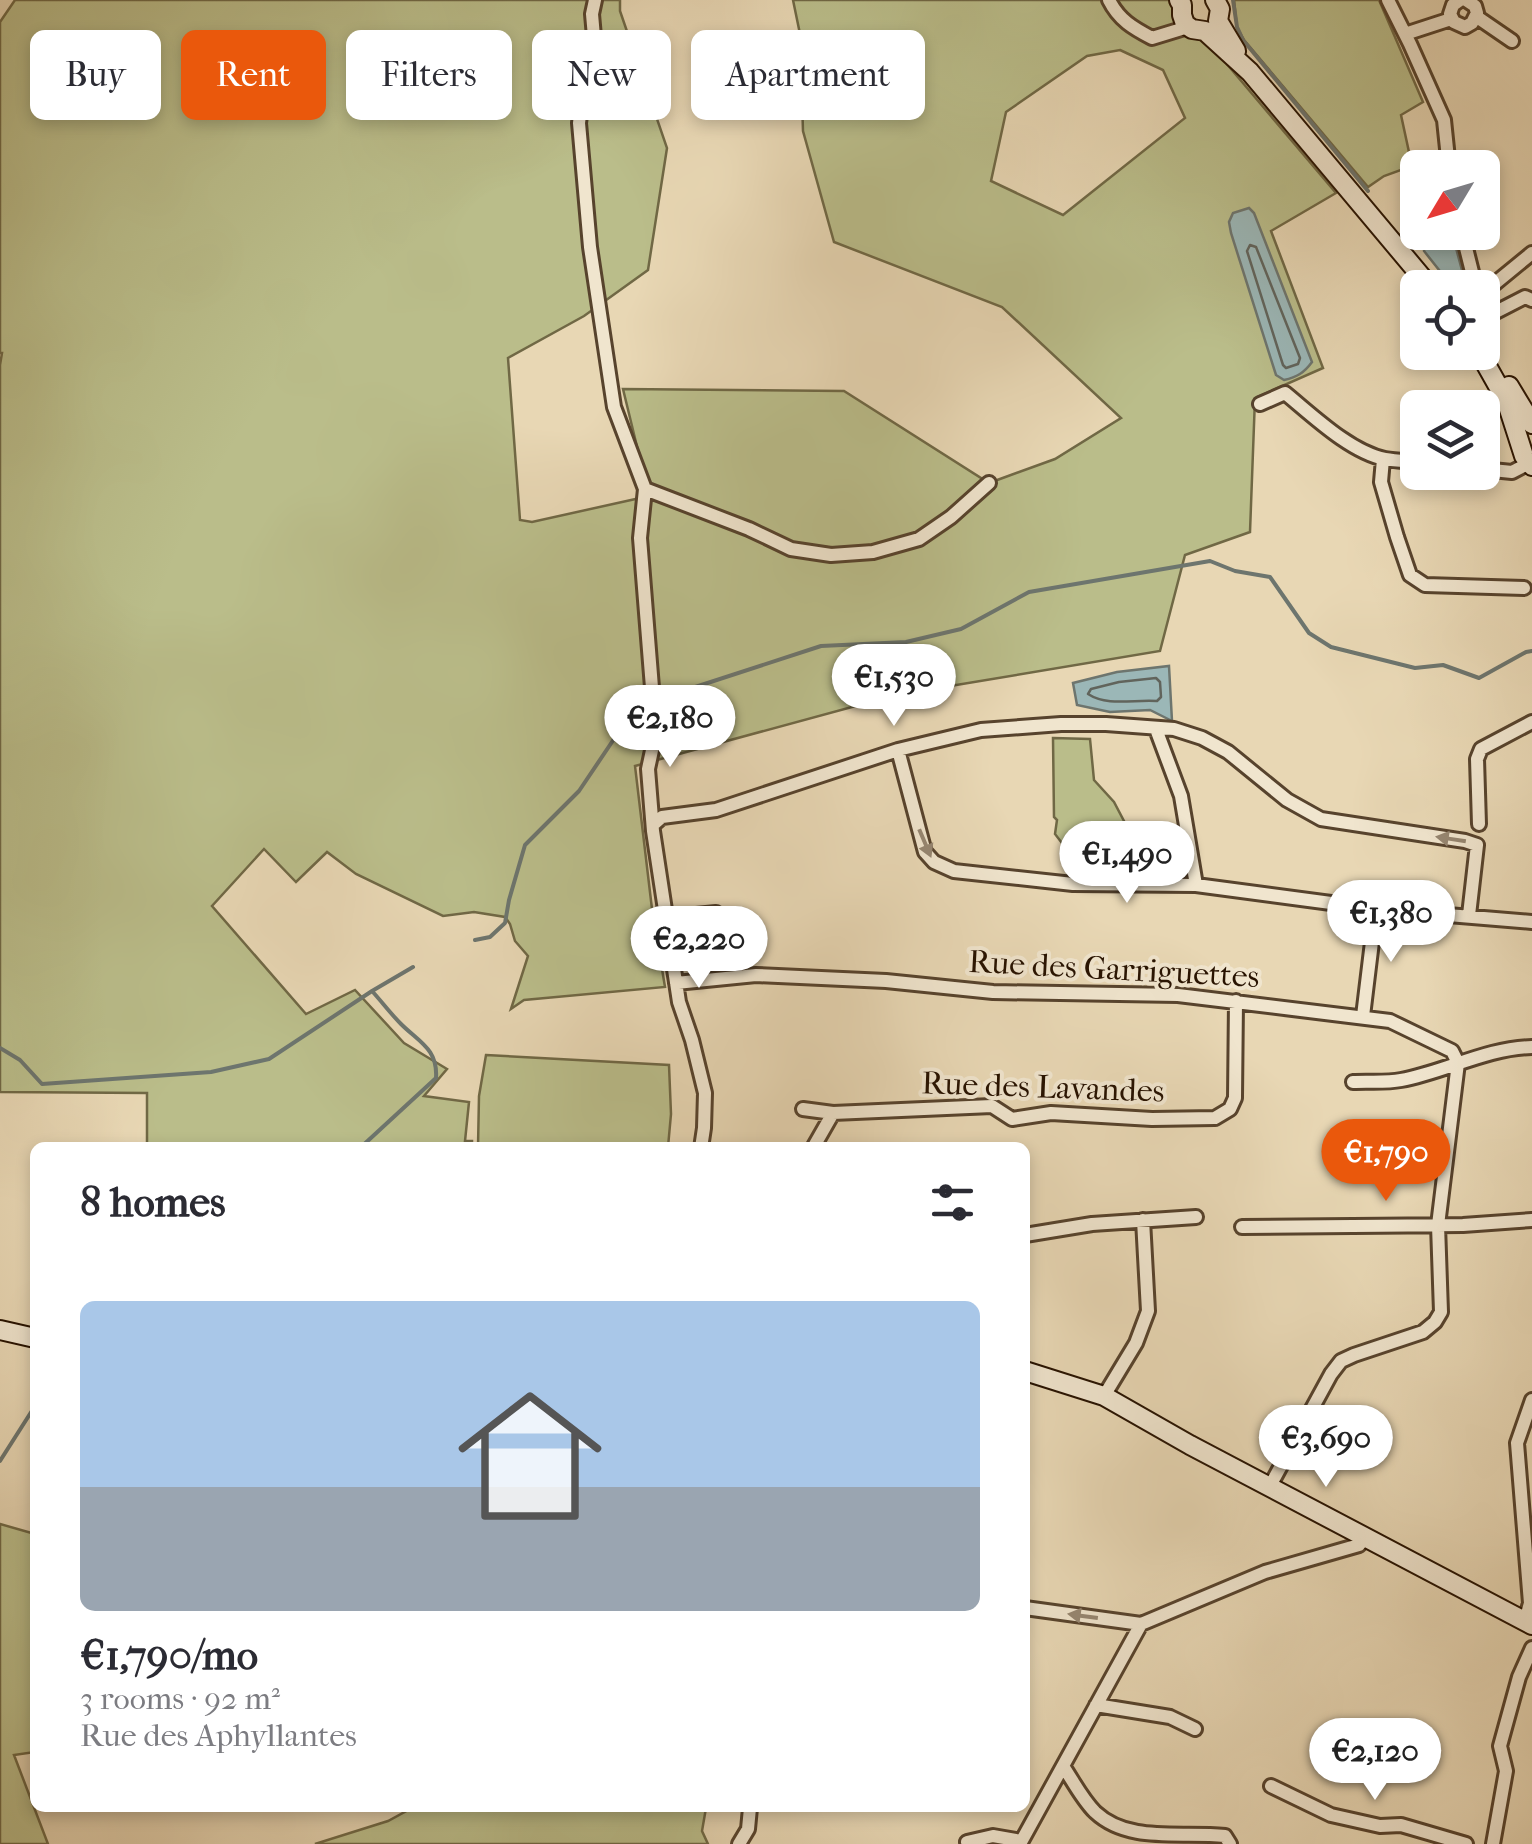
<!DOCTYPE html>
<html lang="en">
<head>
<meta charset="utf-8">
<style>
  body { margin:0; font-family:"IM FELL French Canon",serif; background:#f7f7f7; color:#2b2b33; height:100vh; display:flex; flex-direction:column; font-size:38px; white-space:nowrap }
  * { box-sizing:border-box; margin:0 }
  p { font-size:32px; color:#7c7c81 }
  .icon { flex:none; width:55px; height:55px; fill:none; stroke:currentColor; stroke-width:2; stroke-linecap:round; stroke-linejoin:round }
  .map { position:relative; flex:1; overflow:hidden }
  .panel { position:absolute; left:30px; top:1142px; width:1000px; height:670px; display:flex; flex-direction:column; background:#fff; border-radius:15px; box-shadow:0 5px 15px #0003 }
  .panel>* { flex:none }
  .guide { position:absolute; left:30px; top:30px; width:1000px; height:90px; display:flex; gap:20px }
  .needle { width:65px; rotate:232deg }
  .buttons { position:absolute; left:1400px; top:150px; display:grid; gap:20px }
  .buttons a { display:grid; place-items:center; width:100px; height:100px; border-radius:15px; background:#fff; box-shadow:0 5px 15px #0003; font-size:50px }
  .price { position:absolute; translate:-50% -85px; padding:0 22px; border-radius:35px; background:#fff; color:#222; font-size:32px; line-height:65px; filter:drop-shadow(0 2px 5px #0008) }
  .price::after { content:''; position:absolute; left:50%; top:60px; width:30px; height:22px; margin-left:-15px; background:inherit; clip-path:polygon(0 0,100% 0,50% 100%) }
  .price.selected { background:#ea580c; color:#fff }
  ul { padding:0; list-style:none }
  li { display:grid; align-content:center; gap:20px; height:530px; padding:0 50px }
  li span { display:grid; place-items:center; height:310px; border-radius:15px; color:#555 }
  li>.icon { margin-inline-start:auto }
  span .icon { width:180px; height:180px; fill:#fffc; stroke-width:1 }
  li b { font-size:42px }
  h2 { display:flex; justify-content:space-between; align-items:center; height:120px; padding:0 50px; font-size:42px }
  .pill { padding:0 35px; border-radius:15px; background:#fff; box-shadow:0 5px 15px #0003; font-size:35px; line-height:90px }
  .pill.selected { background:#ea580c; color:#fff }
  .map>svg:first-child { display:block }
  .green { fill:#babd8a; stroke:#706845; stroke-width:2.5; fill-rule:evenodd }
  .water { fill:#9bb7b7; stroke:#6d756e; stroke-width:2.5 }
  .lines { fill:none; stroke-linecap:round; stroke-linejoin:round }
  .shore { stroke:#61645c; stroke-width:2.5 }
  .stream { stroke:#6d756e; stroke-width:4 }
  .street-casing { stroke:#57432d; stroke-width:18 }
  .secondary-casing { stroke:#271200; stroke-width:22 }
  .street { stroke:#f0e5ce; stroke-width:12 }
  .secondary { stroke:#f0e5ce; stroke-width:18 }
  .oneway { fill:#968671 }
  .labels { text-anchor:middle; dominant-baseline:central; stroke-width:8; stroke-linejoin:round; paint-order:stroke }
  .street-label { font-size:32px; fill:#271200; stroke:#f0e5ce }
</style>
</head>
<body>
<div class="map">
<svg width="1532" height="1844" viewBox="0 0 1532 1844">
  <rect width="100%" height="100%" fill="#e8d7b4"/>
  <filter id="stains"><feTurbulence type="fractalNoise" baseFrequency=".002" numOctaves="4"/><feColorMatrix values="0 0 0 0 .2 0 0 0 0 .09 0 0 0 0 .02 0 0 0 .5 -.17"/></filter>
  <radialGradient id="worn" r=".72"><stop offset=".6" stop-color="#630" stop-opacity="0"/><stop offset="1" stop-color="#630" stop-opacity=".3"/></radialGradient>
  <!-- green -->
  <path class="green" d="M 15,0 L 620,0 L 620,11 L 667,148 L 648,270 L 584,316 L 508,358 L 520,520 L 532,522 L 649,496 L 623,389 L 844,391 L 989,483 L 1055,459 L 1121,418 L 1002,307 L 834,242 L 803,131 L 800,34 L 793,0 L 1172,0 C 1179,26 1172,31 1204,37 L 1336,193 L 1271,231 L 1323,368 L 1255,398 L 1250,532 L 1185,555 L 1160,651 L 896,695 L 635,766 L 652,909 L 665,987 L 524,1000 L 511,1009 L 528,956 L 515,941 L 510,924 L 505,917 L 474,912 L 443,916 L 356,874 L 327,852 L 296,882 L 264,849 L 212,906 L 306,1014 L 355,990 L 404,1043 L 447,1069 L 424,1096 L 469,1102 L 465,1141 L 472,1141 L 472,1147 L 147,1147 L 147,1093 L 0,1092 L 0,365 L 2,353 L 0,353 L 0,22 ZM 1120,50 L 1163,70 L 1185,118 L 1063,215 L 991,181 L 1006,112 L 1087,56 Z
    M 1234,0 L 1379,0 L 1423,102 L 1401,115 L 1412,166 L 1384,176 L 1368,187 L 1244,40 L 1237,28 Z
    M 1053,738 L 1090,739 L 1094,780 L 1114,802 L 1136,844 L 1141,872 L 1071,872 L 1065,847 L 1055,834 L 1057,820 L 1054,817 Z
    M 486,1055 L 669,1065 L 671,1114 L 668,1147 L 478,1147 L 479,1096 Z
    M 0,1524 L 35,1534 L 35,1752 L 14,1755 L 48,1844 L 0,1844 Z
    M 412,1808 L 706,1808 L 702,1831 L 708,1844 L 315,1844 L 388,1821 Z"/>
  <!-- water -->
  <path class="water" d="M 1249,208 L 1254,213 L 1312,362 C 1304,373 1297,377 1284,380 L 1276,375 L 1231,233 L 1229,222 L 1233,213 Z
    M 1453,237 L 1463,274 L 1447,280 L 1424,251 L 1425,243 Z
    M 1169,666 L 1172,721 L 1150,710 L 1110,712 L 1077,705 L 1073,683 L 1117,672 Z"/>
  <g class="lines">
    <!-- shore -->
    <path class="shore" d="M 1250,245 L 1256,247 L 1300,358 L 1298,364 L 1286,368 L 1283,365 L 1247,251 Z
      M 1156,678 L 1160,682 L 1161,697 L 1157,701 C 1135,699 1108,707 1088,694 L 1091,689 L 1119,682 Z"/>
    <!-- stream -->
    <path class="stream" d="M 1233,0 L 1237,27 L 1243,40 L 1368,191
      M 658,708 L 686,690 L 821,646 L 906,642 L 961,629 L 1029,592 L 1210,561 L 1235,571 L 1270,577 L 1309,633 L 1331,647 L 1415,668 L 1443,665 L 1479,678 L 1526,652 L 1532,651
      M 475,940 L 490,937 L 505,923 L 509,900 L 525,845 L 579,791 L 616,736 L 650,713
      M 0,1048 L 20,1060 L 42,1084 L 211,1072 L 269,1059 L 372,991
      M 360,1148 L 436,1078 C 438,1049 419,1042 401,1024 C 391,1014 382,1002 372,991 L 413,967
      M 0,1461 L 35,1406"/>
    <!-- street casing -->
    <g class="street-casing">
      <path id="street" d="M 595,0 L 592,14 L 595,48 L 584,85 L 579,123 L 590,247 L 614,407 L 645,489 L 640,538 L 653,700 L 654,741 L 648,769 L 653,831 L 679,1002 L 692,1040 L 705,1093 L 704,1128 L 701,1148
        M 1109,0 C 1119,20 1133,28 1152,38 L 1188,27
        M 1388,0 L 1410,44 L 1444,120 L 1449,168
        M 1460,0 L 1453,5 L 1450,14 L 1454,22 L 1465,27 L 1472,23 L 1477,13 L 1475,6 L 1466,0
        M 1477,17 L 1512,41
        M 1405,34 L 1451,19
        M 1462,232 L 1476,288
        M 1482,294 L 1532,253
        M 1482,315 L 1490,315 L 1525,297 L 1532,300
        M 1417,402 L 1437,399 L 1442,408
        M 1260,404 L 1285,393 C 1312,415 1350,452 1385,459 C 1396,461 1407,461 1418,462
        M 1383,459 L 1381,482 L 1397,537 L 1410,575 L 1425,585 L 1524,588
        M 1482,469 L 1512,472 L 1529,463
        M 645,489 L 749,529 L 791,549 L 831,555 L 873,552 L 919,539 L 951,517 L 989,483
        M 1156,729 L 1181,796 L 1196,885
        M 898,750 L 925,852 L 934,862 L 954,871 L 1073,884 L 1196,885 L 1376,909 L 1532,922
        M 654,824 L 662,817 L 716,810 L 898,750 L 981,730 L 1061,724 L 1106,724 L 1174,729 L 1202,738 L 1228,752 L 1287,800 L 1321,819 L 1465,841 L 1477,845 L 1469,915
        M 1479,824 L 1477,759 L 1481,749 L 1532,722
        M 666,918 L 716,913
        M 676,983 L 756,975 L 886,981 L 993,992 L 1178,995 L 1390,1021 L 1452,1051 L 1458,1063
        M 1363,1016 L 1376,909
        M 1353,1082 C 1368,1081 1385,1083 1401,1080 C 1445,1072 1486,1048 1532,1047
        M 803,1109 L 833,1113 L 992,1106 L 1012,1119 L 1051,1113 L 1152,1119 L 1215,1118 L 1230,1109 L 1235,1098 L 1236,1001
        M 813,1148 L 833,1113
        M 1242,1227 L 1463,1225 L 1532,1220
        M 1025,1235 L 1092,1224 L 1196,1217
        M 1104,1396 L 1136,1343 L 1148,1311 L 1143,1220
        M 1270,1486 L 1331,1374 L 1341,1361 L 1354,1355 L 1423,1332 L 1435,1322 L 1441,1312 L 1438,1225 L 1458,1063
        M 1025,1608 L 1141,1624 L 1265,1572 L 1359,1545 L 1365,1538
        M 1525,1621 L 1530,1603 L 1517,1443 L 1532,1400
        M 1096,1705 L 1170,1717 L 1195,1729
        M 1063,1766 C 1073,1781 1082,1799 1095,1812 C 1129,1844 1181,1831 1225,1836 L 1230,1844
        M 1271,1786 L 1331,1815 L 1380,1826 L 1401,1825 L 1466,1844
        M 967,1842 L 993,1836 L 1021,1841
        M 739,1844 L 748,1829 L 750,1808
        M 1020,1844 L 1141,1624
        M 1493,1844 L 1506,1771 L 1500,1746 L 1519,1677 L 1532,1648"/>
    </g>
    <!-- secondary casing -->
    <g class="secondary-casing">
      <path id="secondary" d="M 1179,0 L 1182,5 L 1182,15 L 1185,24 L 1192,29 L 1205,31 L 1250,72 L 1431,288
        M 1215,0 L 1220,9 L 1218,21 L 1236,51
        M 1479,352 L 1506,400 L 1524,456 L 1532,466
        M 1509,386 L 1532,424
        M 0,1330 L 35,1338
        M 1025,1371 L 1104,1396 L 1190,1445 L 1532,1625"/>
    </g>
    <!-- street -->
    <use href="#street" class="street"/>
    <!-- secondary -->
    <use href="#secondary" class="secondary"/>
  </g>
  <!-- one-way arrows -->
  <defs><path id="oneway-solid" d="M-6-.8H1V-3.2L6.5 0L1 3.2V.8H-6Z" transform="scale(2.5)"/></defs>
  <g class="oneway">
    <use href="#oneway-solid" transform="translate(1451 839) rotate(-171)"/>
    <use href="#oneway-solid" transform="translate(925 843) rotate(67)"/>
    <use href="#oneway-solid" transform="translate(1083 1616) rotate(-172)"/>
  </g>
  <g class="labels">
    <!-- street labels -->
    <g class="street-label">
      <text transform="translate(1114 969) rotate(3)">Rue des Garriguettes</text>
      <text transform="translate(1043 1087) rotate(2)">Rue des Lavandes</text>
    </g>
  </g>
  <rect width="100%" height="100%" filter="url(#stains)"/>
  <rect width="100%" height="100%" fill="url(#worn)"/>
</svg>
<div class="buttons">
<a><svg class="needle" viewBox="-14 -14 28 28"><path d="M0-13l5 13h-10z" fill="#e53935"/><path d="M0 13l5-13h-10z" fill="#7c7c81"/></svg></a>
<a><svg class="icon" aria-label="locate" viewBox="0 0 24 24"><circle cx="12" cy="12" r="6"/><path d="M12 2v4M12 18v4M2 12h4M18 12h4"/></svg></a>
<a><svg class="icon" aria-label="layers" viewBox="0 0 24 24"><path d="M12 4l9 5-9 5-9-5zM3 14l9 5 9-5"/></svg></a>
</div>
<b class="price" style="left:894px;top:729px">€1,530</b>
<b class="price" style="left:670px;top:770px">€2,180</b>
<b class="price" style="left:1127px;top:906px">€1,490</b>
<b class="price" style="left:1391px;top:965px">€1,380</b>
<b class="price" style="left:699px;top:991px">€2,220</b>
<b class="price selected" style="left:1386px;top:1204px">€1,790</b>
<b class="price" style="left:1326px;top:1490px">€3,690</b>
<b class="price" style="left:1375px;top:1803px">€2,120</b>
<div class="guide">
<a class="pill">Buy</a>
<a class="pill selected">Rent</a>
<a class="pill">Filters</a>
<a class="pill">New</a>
<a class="pill">Apartment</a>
</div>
<section class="panel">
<h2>8 homes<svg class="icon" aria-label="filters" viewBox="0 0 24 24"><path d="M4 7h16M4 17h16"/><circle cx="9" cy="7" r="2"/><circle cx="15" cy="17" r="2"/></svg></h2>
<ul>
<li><span style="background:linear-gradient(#a9c7e8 60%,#9aa5b1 0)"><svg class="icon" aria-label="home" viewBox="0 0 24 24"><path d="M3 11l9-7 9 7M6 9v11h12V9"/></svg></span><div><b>€1,790/mo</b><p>3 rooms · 92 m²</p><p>Rue des Aphyllantes</p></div></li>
</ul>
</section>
</div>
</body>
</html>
